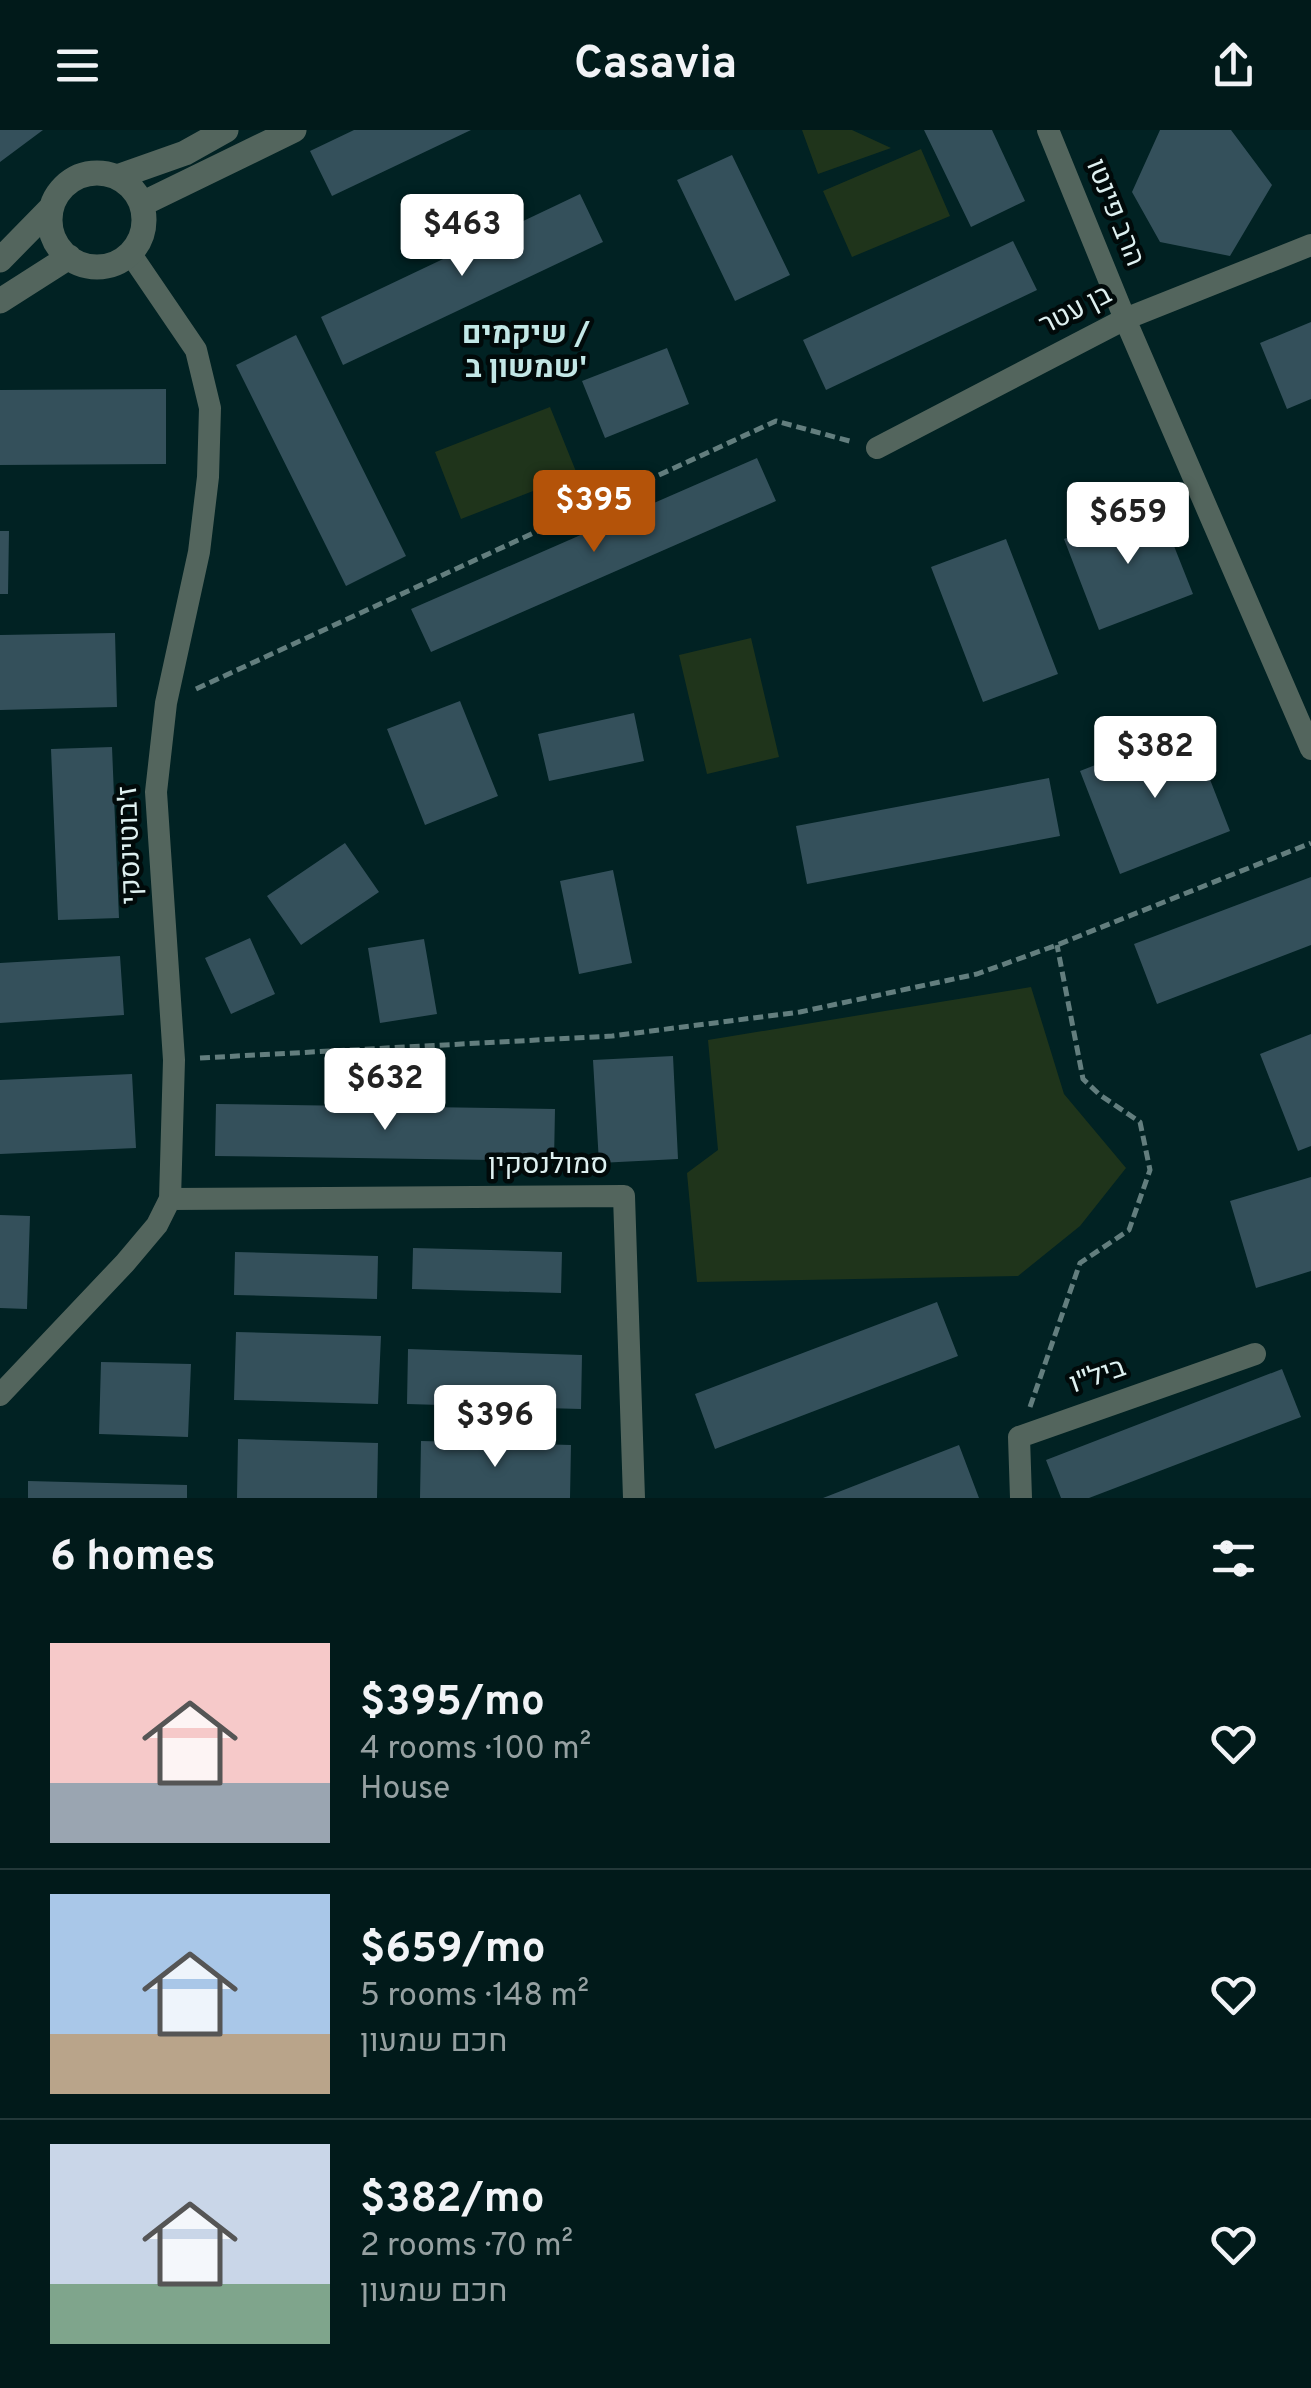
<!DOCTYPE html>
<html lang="en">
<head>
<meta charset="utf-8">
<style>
  body { margin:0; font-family:Overpass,Heebo,sans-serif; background:#0b2323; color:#f1f3f6; height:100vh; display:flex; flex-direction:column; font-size:38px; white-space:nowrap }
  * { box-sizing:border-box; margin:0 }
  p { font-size:32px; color:#96a1a2 }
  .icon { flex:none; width:55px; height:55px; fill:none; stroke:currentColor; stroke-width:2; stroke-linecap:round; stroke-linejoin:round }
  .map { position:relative; height:1368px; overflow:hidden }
  .details { display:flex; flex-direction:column; background:#011a1a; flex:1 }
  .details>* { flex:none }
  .price { position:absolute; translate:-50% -85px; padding:0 22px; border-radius:10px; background:#fff; color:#222; font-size:32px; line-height:65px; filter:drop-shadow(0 2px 5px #0008) }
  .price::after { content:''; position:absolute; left:50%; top:60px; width:30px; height:22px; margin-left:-15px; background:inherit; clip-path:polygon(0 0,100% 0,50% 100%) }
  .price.selected { background:#b45309; color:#fff }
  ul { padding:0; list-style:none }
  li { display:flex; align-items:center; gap:30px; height:250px; padding:0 50px }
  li+li { border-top:2px solid #233839 }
  li span { display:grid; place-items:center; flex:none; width:280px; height:200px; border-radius:0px; color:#555 }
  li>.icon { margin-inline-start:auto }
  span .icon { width:120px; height:120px; fill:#fffc; stroke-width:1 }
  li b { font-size:42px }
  h2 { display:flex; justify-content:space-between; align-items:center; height:120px; padding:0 50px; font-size:42px }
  header { display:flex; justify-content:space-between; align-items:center; height:130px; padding:0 50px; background:#011a1a; font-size:45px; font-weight:700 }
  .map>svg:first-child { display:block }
  .green { fill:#1f341b }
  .building { fill:#34505b }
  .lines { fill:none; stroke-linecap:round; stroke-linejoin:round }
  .path { stroke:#637e7e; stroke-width:5; stroke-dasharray:10 5; stroke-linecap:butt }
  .minor { stroke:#53655d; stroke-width:22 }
  .tertiary { stroke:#53655d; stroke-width:25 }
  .labels { text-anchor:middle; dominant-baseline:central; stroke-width:9; stroke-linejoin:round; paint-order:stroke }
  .street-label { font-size:28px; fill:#def0f0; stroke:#010a0a }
  .neighbourhood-label { font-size:30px; font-weight:bold; fill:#c2e7e6; stroke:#010a0a }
</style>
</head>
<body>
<header><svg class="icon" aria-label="menu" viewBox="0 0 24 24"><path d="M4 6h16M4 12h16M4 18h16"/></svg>Casavia<svg class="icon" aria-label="share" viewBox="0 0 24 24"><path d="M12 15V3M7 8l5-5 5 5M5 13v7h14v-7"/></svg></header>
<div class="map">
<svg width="1311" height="1368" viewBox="0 0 1311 1368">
  <rect width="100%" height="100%" fill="#012223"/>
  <!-- green -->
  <path class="green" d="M 802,0 L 852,0 L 891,18 L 818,44 Z
    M 921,19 L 950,86 L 852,127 L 823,61 Z
    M 550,277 L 577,344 L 461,389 L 435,322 Z
    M 751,508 L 779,627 L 707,644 L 679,525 Z
    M 1031,857 L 1064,964 L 1126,1038 L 1080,1096 L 1018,1146 L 697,1152 L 687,1043 L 718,1020 L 708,910 Z"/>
  <!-- building -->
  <path class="building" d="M 0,0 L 43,0 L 0,32 Z
    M 354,0 L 471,0 L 332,66 L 310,21 Z
    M 924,0 L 992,0 L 1025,71 L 971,97 Z
    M 1160,0 L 1231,0 L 1272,55 L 1230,126 L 1160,112 L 1132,62 Z
    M 732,25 L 790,145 L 735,171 L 677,50 Z
    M 580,64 L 603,112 L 343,235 L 321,187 Z
    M 1013,111 L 1037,160 L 826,260 L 803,210 Z
    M 1311,192 L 1311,269 L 1287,279 L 1260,213 Z
    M 296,205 L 406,426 L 346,456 L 236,235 Z
    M 667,218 L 689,274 L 605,308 L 582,251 Z
    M 166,259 L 166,334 L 0,335 L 0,260 Z
    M 757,328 L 776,371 L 431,522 L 411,479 Z
    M 1157,373 L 1193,464 L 1099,500 L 1064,409 Z
    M 0,401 L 9,401 L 8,464 L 0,464 Z
    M 1006,409 L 1058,544 L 983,572 L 931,437 Z
    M 115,503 L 117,577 L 0,580 L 0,505 Z
    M 460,571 L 498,666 L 425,695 L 387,599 Z
    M 634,583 L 644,631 L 549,651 L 538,604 Z
    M 1190,598 L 1230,701 L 1120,744 L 1080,641 Z
    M 112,617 L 119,788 L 58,790 L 51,619 Z
    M 1049,648 L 1060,706 L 807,754 L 796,696 Z
    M 345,713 L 379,762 L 301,815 L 267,766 Z
    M 613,740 L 632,833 L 579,844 L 560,751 Z
    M 1311,747 L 1311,815 L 1157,874 L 1134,814 Z
    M 250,808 L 275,864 L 231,884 L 205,828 Z
    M 424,809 L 437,884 L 380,893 L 368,818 Z
    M 120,826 L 124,885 L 0,893 L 0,833 Z
    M 1311,904 L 1311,1016 L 1298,1021 L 1260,924 Z
    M 673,926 L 678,1029 L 599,1033 L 593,930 Z
    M 132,944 L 136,1018 L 0,1024 L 0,950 Z
    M 216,974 L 555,979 L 554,1031 L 215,1026 Z
    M 1311,1047 L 1311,1141 L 1256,1158 L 1230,1071 Z
    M 0,1085 L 30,1086 L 27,1179 L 0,1178 Z
    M 413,1118 L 562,1122 L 561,1163 L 412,1159 Z
    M 235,1122 L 378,1126 L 377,1169 L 234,1165 Z
    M 937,1172 L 958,1226 L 715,1319 L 695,1264 Z
    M 236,1202 L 381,1206 L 378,1274 L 234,1270 Z
    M 408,1219 L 582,1225 L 581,1279 L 407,1274 Z
    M 101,1232 L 191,1234 L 188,1307 L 99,1304 Z
    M 1282,1239 L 1301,1287 L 1089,1368 L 1061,1368 L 1046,1330 Z
    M 238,1309 L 378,1313 L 377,1368 L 237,1368 Z
    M 421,1311 L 571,1315 L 570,1368 L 420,1368 Z
    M 959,1315 L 979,1368 L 823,1368 Z
    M 28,1351 L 187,1355 L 187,1368 L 28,1368 Z"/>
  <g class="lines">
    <!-- path -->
    <path class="path" d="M 196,559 L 776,291 L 853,312
      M 200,928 L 612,906 L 800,882 L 977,844 L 1057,815 L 1311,713
      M 1030,1277 L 1080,1133 L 1129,1100 L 1150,1040 L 1140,992 L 1100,965 L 1083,949 L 1057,815"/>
    <!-- minor -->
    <path class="minor" d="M 1048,0 L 1125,189 L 1311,619
      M 877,318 L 1125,189 L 1311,115
      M 170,1069 L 624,1066 L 634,1368
      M 0,1265 L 125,1133 L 157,1095 L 170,1069 L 174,930 L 156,662 L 166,573 L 199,422 L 208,347 L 210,278 L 196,220 L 130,123
      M 1021,1368 L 1019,1307 L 1255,1224"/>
    <!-- tertiary -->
    <path class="tertiary" d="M50 90a47 47 0 1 1 94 0a47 47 0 1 1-94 0Z
      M 117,47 L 185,23 L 226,0
      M 142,74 L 294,0
      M 0,130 L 51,78
      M 0,171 L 69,127"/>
  </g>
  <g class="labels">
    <!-- street labels -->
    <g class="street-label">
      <text transform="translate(1114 83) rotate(68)">הרב פינטו</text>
      <text transform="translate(1076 181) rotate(-27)">בן עטר</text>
      <text transform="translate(131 715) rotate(-92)">ז'בוטינסקי</text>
      <text x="548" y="1036">סמולנסקין</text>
      <text transform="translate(1098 1247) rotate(-19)">ביל"ו</text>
    </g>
    <!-- neighbourhood labels -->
    <g class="neighbourhood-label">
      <text x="526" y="205">שיקמים /<tspan x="526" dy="34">שמשון ב'</tspan></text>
    </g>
  </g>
</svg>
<b class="price" style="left:462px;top:149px">$463</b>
<b class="price selected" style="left:594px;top:425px">$395</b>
<b class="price" style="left:1128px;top:437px">$659</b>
<b class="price" style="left:1155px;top:671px">$382</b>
<b class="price" style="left:385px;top:1003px">$632</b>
<b class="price" style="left:495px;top:1340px">$396</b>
</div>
<section class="details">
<h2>6 homes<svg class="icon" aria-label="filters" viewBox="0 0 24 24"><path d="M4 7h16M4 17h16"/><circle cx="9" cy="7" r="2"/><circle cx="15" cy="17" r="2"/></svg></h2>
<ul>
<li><span style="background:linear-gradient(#f6c9c9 70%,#9aa5b1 0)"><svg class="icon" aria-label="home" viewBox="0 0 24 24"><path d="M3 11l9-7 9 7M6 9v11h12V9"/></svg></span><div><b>$395/mo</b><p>4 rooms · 100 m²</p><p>House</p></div><svg class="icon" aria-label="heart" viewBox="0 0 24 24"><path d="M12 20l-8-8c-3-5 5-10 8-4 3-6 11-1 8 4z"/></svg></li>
<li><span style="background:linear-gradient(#a9c7e8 70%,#b9a48a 0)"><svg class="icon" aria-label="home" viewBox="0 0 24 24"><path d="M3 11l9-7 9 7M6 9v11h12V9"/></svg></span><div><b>$659/mo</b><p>5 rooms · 148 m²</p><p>חכם שמעון</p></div><svg class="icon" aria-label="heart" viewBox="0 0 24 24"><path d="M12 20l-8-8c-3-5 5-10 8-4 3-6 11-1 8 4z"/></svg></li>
<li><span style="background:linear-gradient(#c9d6e8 70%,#7fa58c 0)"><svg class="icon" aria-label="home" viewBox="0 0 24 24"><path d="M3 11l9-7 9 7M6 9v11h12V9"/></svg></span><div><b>$382/mo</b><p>2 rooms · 70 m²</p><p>חכם שמעון</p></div><svg class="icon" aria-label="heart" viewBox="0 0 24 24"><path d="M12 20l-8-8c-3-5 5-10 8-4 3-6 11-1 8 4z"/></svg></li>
</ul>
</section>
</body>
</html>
